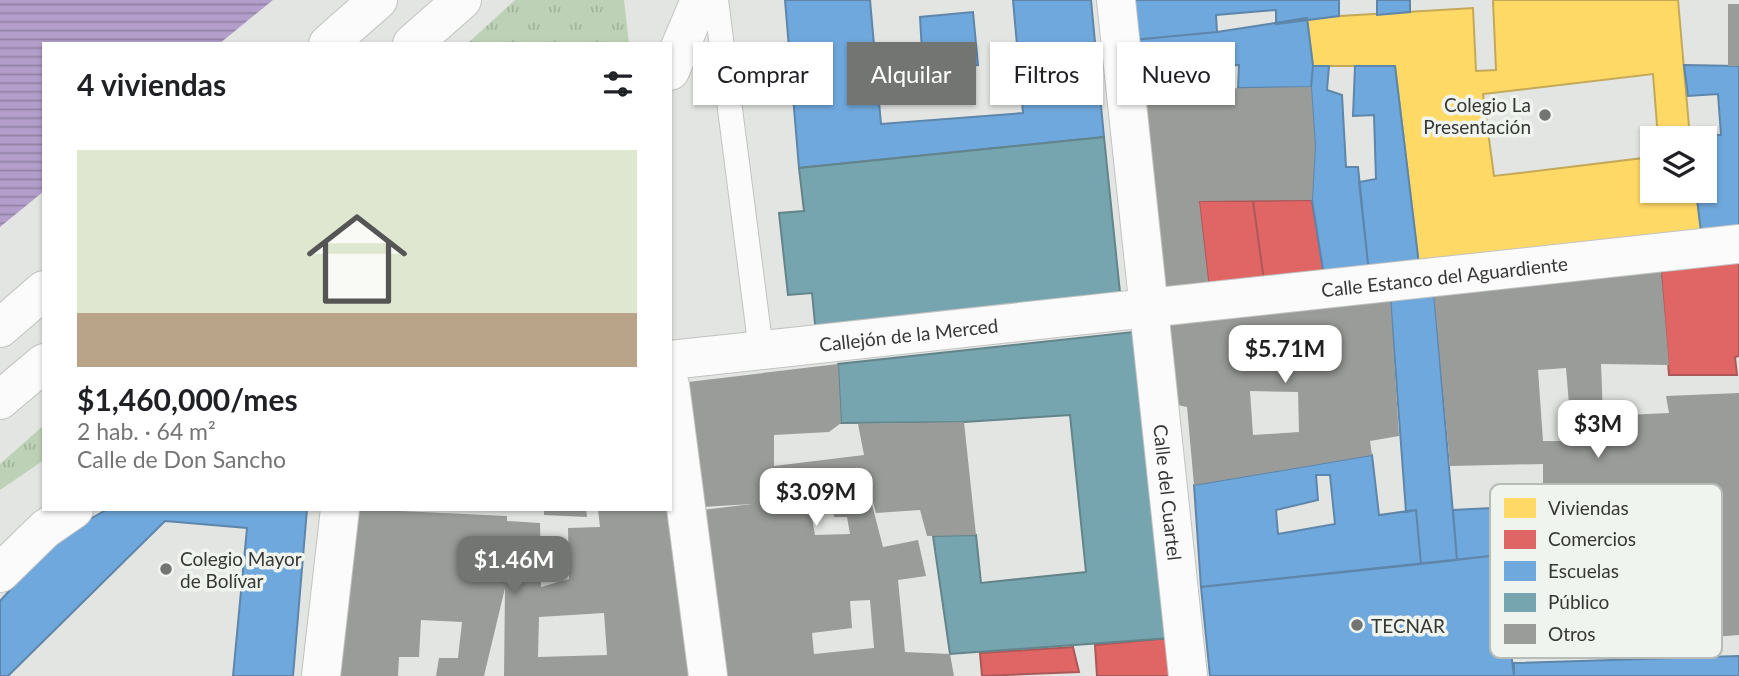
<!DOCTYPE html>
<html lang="es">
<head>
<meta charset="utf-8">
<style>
  body { margin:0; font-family:Lato,sans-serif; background:#f6f6f6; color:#202124; height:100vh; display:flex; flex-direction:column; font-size:26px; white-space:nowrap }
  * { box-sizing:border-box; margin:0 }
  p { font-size:23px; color:#757577 }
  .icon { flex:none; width:38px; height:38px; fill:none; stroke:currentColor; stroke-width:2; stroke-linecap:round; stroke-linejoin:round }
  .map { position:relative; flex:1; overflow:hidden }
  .drawer { position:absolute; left:42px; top:42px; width:630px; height:469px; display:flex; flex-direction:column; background:#fff; border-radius:0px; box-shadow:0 2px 5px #0004 }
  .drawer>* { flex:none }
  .guide { position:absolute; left:693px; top:42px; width:665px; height:63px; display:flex; gap:14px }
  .buttons { position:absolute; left:1640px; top:126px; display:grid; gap:14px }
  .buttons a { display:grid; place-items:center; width:77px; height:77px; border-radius:0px; background:#fff; box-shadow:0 2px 5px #0004; font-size:35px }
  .price { position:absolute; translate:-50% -60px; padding:0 16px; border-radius:14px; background:#fff; color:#222; font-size:23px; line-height:46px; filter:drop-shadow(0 2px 4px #0008) }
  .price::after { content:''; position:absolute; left:50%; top:42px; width:21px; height:16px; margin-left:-10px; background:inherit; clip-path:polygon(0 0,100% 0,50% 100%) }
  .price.selected { background:#737572; color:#fff }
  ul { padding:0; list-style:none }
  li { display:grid; align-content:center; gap:14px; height:371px; padding:0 35px }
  li span { display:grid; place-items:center; height:217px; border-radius:0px; color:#555 }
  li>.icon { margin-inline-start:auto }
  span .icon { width:126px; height:126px; fill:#fffc; stroke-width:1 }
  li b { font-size:30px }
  h2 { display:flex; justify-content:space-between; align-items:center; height:84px; padding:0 35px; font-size:30px }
  .tag { padding:0 24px; border-radius:0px; background:#fff; box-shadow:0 2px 5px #0004; font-size:24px; line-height:63px }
  .tag.selected { background:#737572; color:#fff }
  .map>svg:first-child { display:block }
  .grass { fill:url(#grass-tufts) }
  .water { fill:url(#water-rules) }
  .homes { fill:#ffd966; stroke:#c3a958; stroke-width:2 }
  .shops { fill:#e06666; stroke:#ad5858; stroke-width:2 }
  .schools { fill:#6fa8dc; stroke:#5e86aa; stroke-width:2; fill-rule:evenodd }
  .public { fill:#76a5af; stroke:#63848b; stroke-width:2 }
  .building { fill:#9a9c99; fill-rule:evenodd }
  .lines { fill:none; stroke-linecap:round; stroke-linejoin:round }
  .lane-casing { stroke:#c2c3c1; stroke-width:26 }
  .street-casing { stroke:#c2c3c1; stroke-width:40 }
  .secondary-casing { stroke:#c2c3c1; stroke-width:40 }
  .lane { stroke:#fbfbfb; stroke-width:24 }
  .street { stroke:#fbfbfb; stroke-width:38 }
  .secondary { stroke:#fbfbfb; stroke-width:38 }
  .poi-dot { fill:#737572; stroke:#eff4ee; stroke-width:2.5 }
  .labels { text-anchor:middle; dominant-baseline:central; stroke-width:7; stroke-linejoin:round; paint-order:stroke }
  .poi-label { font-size:19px; fill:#373836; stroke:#eff4ee; text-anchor:start }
  .street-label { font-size:19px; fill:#373836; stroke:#eff4ee }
  .key { fill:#eff4ee; stroke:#b8bcb7; stroke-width:2 }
  .key-label { font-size:19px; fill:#373836 }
</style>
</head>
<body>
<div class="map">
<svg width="1739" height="676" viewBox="0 0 1739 676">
  <defs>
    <pattern id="grass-tufts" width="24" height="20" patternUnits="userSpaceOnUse" patternTransform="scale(1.75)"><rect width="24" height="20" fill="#bcd1b5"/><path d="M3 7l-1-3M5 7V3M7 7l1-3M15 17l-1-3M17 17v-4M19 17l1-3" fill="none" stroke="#a2b49c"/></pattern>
    <pattern id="water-rules" width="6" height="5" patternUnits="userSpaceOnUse" patternTransform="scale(1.75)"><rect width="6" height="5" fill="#b39ecb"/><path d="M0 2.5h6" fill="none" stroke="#9282a6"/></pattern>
  </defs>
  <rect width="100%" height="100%" fill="#e3e5e2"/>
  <!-- grass -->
  <path class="grass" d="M 515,0 L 624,0 L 629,44 L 467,44 Z
    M 44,425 L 44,460 L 0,490 L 0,464 Z"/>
  <!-- water -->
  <path class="water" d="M 0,0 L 273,0 L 219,44 L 44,44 L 44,191 L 0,227 Z"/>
  <!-- homes -->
  <path class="homes" d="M 1493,0 L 1678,0 L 1690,138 L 1658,138 L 1653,74 L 1483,94 L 1494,176 L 1652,157 L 1652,191 L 1696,191 L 1701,231 L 1419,265 L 1395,66 L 1313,66 L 1307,18 L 1473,8 L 1476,71 L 1496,70 Z"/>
  <!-- shops -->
  <path class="shops" d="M 1312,200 L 1325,282 L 1265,288 L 1253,201 Z
    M 1199,201 L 1253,201 L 1265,288 L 1210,297 Z
    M 1739,259 L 1739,356 L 1735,357 L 1737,375 L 1669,375 L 1661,272 Z
    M 1170,638 L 1172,676 L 1097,676 L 1095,645 Z
    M 1073,647 L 1079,672 L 982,676 L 980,653 Z"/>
  <!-- schools -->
  <path class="schools" d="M 785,0 L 870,0 L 881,124 L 1023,113 L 1013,0 L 1091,0 L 1104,137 L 799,168 Z
    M 1134,0 L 1339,0 L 1339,16 L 1276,24 L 1276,10 L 1216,15 L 1217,32 L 1133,40 Z
    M 1377,0 L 1410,0 L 1410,12 L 1377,15 Z
    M 973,12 L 978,65 L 923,69 L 920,17 Z
    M 1307,18 L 1313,66 L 1311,87 L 1238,88 L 1239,65 L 1209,66 L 1212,90 L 1133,90 L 1133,40 L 1217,32 Z
    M 1684,65 L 1739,66 L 1739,226 L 1701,231 L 1696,191 L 1704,191 L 1704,138 L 1690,138 L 1690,134 L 1721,135 L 1718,94 L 1688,96 Z
    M 1313,66 L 1329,66 L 1327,90 L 1342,95 L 1346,167 L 1358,167 L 1369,273 L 1325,282 L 1312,200 L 1315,146 L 1311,87 Z
    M 1355,66 L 1395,66 L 1419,265 L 1369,273 L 1359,182 L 1376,179 L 1374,115 L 1353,116 Z
    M 1434,293 L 1457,560 L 1421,564 L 1416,510 L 1406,512 L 1390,295 Z
    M 1372,455 L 1379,515 L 1416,510 L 1421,564 L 1201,587 L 1194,485 ZM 1316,475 L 1330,475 L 1335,524 L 1278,534 L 1276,510 L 1318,500 Z
    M 1492,508 L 1499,555 L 1457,560 L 1453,510 Z
    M 108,509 L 307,509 L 293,676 L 233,676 L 247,528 L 165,521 L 8,676 L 0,676 L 0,601 L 58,537 Z
    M 1499,555 L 1514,676 L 1210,676 L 1201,587 Z
    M 1739,656 L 1739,676 L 1514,676 L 1514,663 Z"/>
  <!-- public -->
  <path class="public" d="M 1104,137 L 1121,302 L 816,334 L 812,293 L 788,295 L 779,213 L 804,211 L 799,168 Z
    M 1133,332 L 1170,638 L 950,654 L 933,536 L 976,535 L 981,583 L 1086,572 L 1070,415 L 964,422 L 841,423 L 838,364 Z"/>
  <!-- building -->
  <path class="building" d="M 1728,4 L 1739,4 L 1739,66 L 1728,66 Z
    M 1311,87 L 1315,146 L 1312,200 L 1199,201 L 1210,297 L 1154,302 L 1133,90 Z
    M 1661,272 L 1669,365 L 1601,364 L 1603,416 L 1669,413 L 1666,396 L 1739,393 L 1739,635 L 1516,652 L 1514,628 L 1544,626 L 1538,555 L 1509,557 L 1506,514 L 1607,506 L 1606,489 L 1543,489 L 1543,464 L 1450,466 L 1434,293 ZM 1566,368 L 1572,441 L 1543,441 L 1538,370 Z
    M 1390,295 L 1399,436 L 1370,441 L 1372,455 L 1194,485 L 1187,407 L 1177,405 L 1167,319 ZM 1250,391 L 1298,392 L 1299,432 L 1253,435 Z
    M 838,364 L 841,423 L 829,432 L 774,435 L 774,466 L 864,455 L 858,424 L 964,422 L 976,535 L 927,536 L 920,510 L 876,513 L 870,491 L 856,493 L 869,493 L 883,547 L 918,540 L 926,576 L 898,580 L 905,652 L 950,654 L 954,676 L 716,676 L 702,510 L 752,504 L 702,507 L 688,382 ZM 832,496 L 834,517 L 847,517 L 850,534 L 815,535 L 811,513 L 819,497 ZM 870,600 L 874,648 L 814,654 L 812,633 L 852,628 L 850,601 Z
    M 357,509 L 507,516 L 507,521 L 540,523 L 541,587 L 569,579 L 568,528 L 600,527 L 598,509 L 667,509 L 693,676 L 504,676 L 505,588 L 484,676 L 436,676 L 439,658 L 458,658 L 462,622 L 421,620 L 419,657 L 399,657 L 398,676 L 333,676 ZM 604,613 L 607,655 L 538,657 L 539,617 Z
    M 544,509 L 586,509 L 587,517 L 544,515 Z"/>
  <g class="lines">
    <!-- lane casing -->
    <g class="lane-casing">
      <path id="lane" d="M 716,0 L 761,350"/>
    </g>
    <!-- street casing -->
    <g class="street-casing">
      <g id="street">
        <path id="s1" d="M 1116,0 L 1188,676"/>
        <path id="s2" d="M 670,360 L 1739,244"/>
        <path d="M 670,385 L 708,676"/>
        <path d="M 321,676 L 340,509"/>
      </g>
    </g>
    <!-- secondary casing -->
    <g class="secondary-casing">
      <path id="secondary" d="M 328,44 L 378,0
        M 412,44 L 462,0
        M 670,71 L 700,0
        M 0,328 L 44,290
        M 0,400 L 44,363
        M 0,573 L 45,529 L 74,509"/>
    </g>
    <!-- lane -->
    <use href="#lane" class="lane"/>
    <!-- street -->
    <use href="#street" class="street"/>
    <!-- secondary -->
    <use href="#secondary" class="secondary"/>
  </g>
  <!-- markers -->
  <g class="poi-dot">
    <circle cx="1545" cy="115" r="7"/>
    <circle cx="166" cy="569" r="7"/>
    <circle cx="1357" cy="625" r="7"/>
  </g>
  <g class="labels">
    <!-- poi labels -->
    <g class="poi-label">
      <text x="1531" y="104" text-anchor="end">Colegio La<tspan x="1531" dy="22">Presentación</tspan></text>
      <text x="180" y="558">Colegio Mayor<tspan x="180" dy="22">de Bolívar</tspan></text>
      <text x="1371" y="625">TECNAR</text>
    </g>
    <!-- street labels -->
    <g class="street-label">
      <text stroke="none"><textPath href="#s2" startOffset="779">Calle Estanco del Aguardiente</textPath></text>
      <text stroke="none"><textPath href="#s2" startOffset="240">Callejón de la Merced</textPath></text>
      <text stroke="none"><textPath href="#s1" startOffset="495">Calle del Cuartel</textPath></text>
    </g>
  </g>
  <!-- legend -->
  <rect x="1490" y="484" width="232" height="174" rx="10" class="key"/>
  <rect x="1504" y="498" width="32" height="20" fill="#ffd966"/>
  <rect x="1504" y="530" width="32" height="19" fill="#e06666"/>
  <rect x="1504" y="561" width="32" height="20" fill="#6fa8dc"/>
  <rect x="1504" y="593" width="32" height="19" fill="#76a5af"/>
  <rect x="1504" y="624" width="32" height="20" fill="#9a9c99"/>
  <g class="key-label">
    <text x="1548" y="515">Viviendas</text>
    <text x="1548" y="546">Comercios</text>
    <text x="1548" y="578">Escuelas</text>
    <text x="1548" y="609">Público</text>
    <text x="1548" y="641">Otros</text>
  </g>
</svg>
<div class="buttons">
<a><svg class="icon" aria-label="layers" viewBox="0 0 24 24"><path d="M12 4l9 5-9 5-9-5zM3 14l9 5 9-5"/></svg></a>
</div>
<b class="price" style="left:1285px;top:385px">$5.71M</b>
<b class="price" style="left:1598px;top:460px">$3M</b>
<b class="price" style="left:816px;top:528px">$3.09M</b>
<b class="price selected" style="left:514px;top:596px">$1.46M</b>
<div class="guide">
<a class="tag">Comprar</a>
<a class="tag selected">Alquilar</a>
<a class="tag">Filtros</a>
<a class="tag">Nuevo</a>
</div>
<section class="drawer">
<h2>4 viviendas<svg class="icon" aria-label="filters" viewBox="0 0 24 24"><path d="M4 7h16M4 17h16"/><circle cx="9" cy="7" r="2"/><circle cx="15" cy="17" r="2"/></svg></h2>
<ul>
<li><span style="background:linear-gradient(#dfe7d0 75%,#b9a48a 0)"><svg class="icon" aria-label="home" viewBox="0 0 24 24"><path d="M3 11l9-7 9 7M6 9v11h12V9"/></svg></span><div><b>$1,460,000/mes</b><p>2 hab. · 64 m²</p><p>Calle de Don Sancho</p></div></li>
</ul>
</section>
</div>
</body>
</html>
